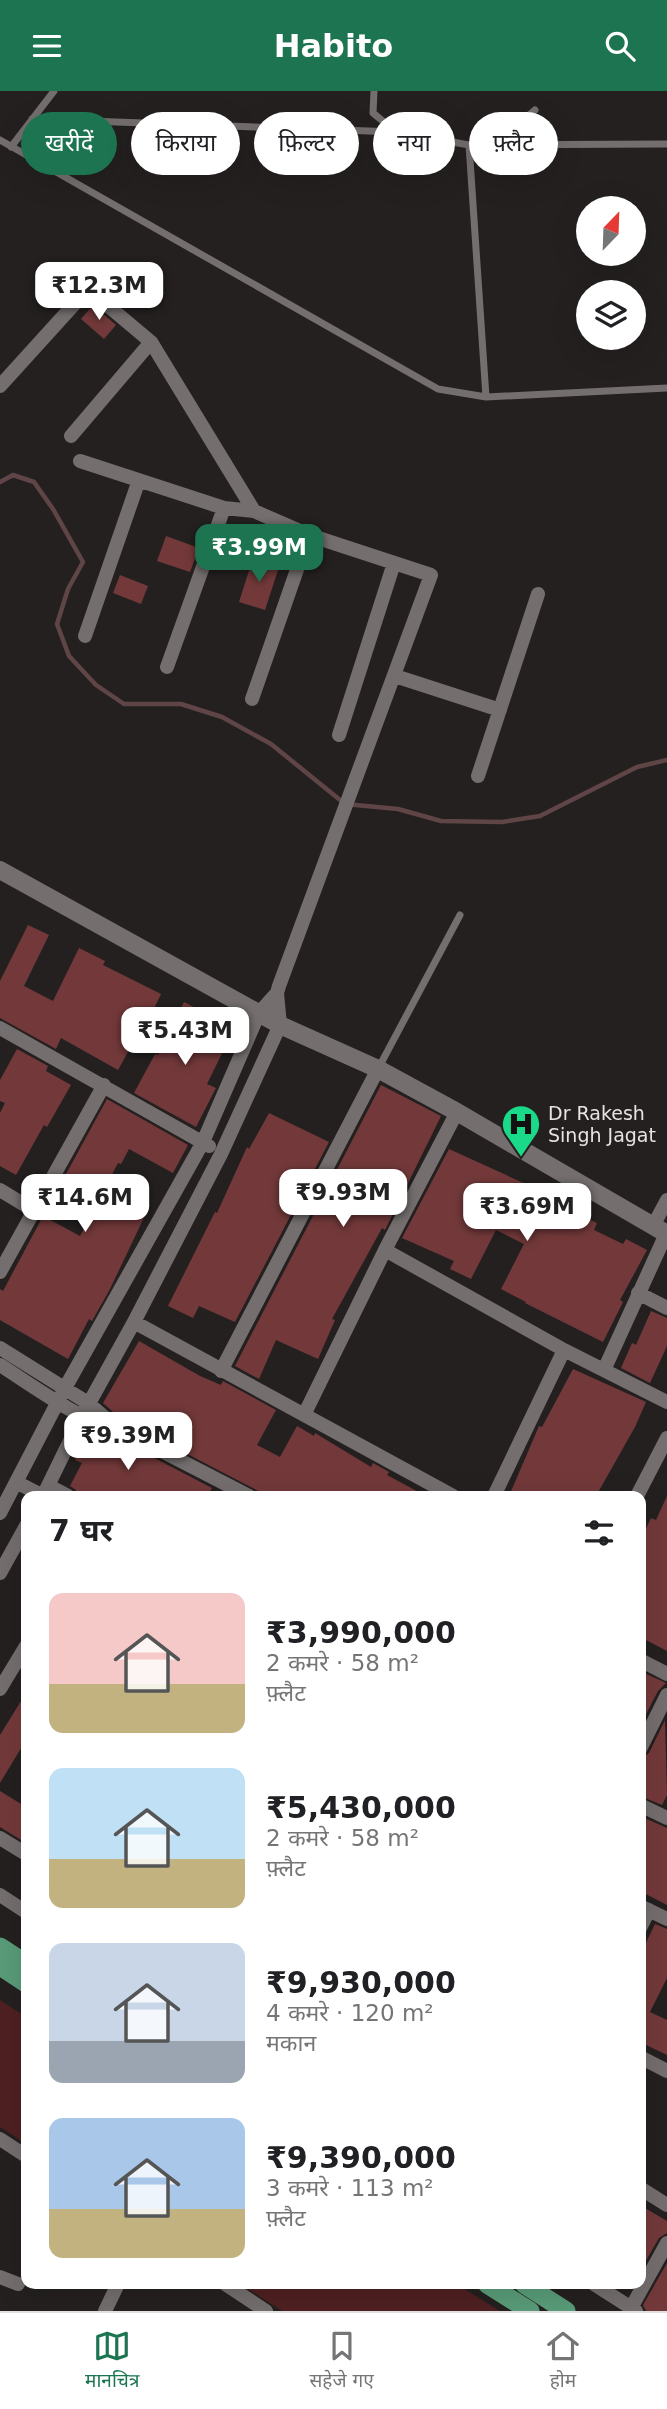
<!DOCTYPE html>
<html lang="hi">
<head>
<meta charset="utf-8">
<style>
  body { margin:0; font-family:"DejaVu Sans","Noto Sans Devanagari",sans-serif; background:#f6f6f6; color:#202124; height:100vh; display:flex; flex-direction:column; font-size:26px; white-space:nowrap }
  * { box-sizing:border-box; margin:0 }
  p { font-size:23px; color:#757577 }
  .icon { flex:none; width:38px; height:38px; fill:none; stroke:currentColor; stroke-width:2; stroke-linecap:round; stroke-linejoin:round }
  .map { position:relative; flex:1; overflow:hidden }
  .panel { position:absolute; left:21px; top:1400px; width:625px; height:798px; display:flex; flex-direction:column; background:#fff; border-radius:14px; box-shadow:0 7px 28px #0002 }
  .panel>* { flex:none }
  .hud { position:absolute; left:21px; top:21px; width:626px; height:63px; display:flex; gap:14px }
  .needle { width:46px; rotate:23deg }
  .controls { position:absolute; left:576px; top:105px; display:grid; gap:14px }
  .controls a { display:grid; place-items:center; width:70px; height:70px; border-radius:50%; background:#fff; box-shadow:0 7px 28px #0002; font-size:35px }
  .price { position:absolute; translate:-50% -60px; padding:0 16px; border-radius:14px; background:#fff; color:#222; font-size:23px; line-height:46px; filter:drop-shadow(0 2px 4px #0008) }
  .price::after { content:''; position:absolute; left:50%; top:42px; width:21px; height:16px; margin-left:-10px; background:inherit; clip-path:polygon(0 0,100% 0,50% 100%) }
  .price.current { background:#1d7451; color:#fff }
  ul { padding:0; list-style:none }
  li { display:flex; align-items:center; gap:21px; height:175px; padding:0 28px }
  li span { display:grid; place-items:center; flex:none; width:196px; height:140px; border-radius:14px; color:#555 }
  li>.icon { margin-inline-start:auto }
  span .icon { width:84px; height:84px; fill:#fffc; stroke-width:1 }
  li b { font-size:30px }
  h2 { display:flex; justify-content:space-between; align-items:center; height:84px; padding:0 28px; font-size:30px }
  .chip { padding:0 24px; border-radius:32px; background:#fff; box-shadow:0 7px 28px #0002; font-size:24px; line-height:63px }
  .chip.current { background:#1d7451; color:#fff }
  header { display:flex; justify-content:space-between; align-items:center; height:91px; padding:0 28px; background:#1d7451; color:#fff; font-size:32px; font-weight:800 }
  .tab-bar { display:flex; justify-content:space-around; align-items:center; height:98px; border-top:2px solid #e0e0e0; background:#fff; font-size:19px; color:#757577 }
  .tab-bar a { display:grid; justify-items:center; gap:4px }
  .tab-bar .current { color:#1d7451 }
  .map>svg:first-child { display:block }
  .green { fill:#4f2021 }
  .lines { fill:none; stroke-linecap:round; stroke-linejoin:round }
  .stream { stroke:#604547; stroke-width:4.5 }
  .building { fill:#73393a }
  .service { stroke:#746e6e; stroke-width:7 }
  .minor { stroke:#746e6e; stroke-width:14 }
  .tertiary { stroke:#746e6e; stroke-width:18 }
  .primary { stroke:#599c79; stroke-width:19 }
  .labels { text-anchor:middle; dominant-baseline:central; stroke-width:7; stroke-linejoin:round; paint-order:stroke }
  .poi-label { font-size:19px; fill:#e6e3e3; stroke:#242020; text-anchor:start }
</style>
</head>
<body>
<header><svg class="icon" aria-label="menu" viewBox="0 0 24 24"><path d="M4 6h16M4 12h16M4 18h16"/></svg>Habito<svg class="icon" aria-label="search" viewBox="0 0 24 24"><circle cx="10" cy="10" r="6"/><path d="M15 15l6 6"/></svg></header>
<div class="map">
<svg width="667" height="2220" viewBox="0 0 667 2220">
  <rect width="100%" height="100%" fill="#242020"/>
  <!-- green -->
  <path class="green" d="M 0,1909 L 26,1926 L 26,2053 L 0,2036 Z
    M 241,2193 L 456,2193 L 500,2220 L 282,2220 Z"/>
  <g class="lines">
    <!-- stream -->
    <path class="stream" d="M 0,391 L 13,384 L 34,391 L 53,418 L 83,471 L 68,498 L 57,533 L 69,565 L 96,594 L 124,613 L 181,613 L 222,626 L 271,653 L 345,713 L 398,718 L 441,730 L 502,731 L 540,725 L 637,676 L 667,669"/>
  </g>
  <!-- building -->
  <path class="building" d="M 93,214 L 116,234 L 104,248 L 81,228 Z
    M 166,445 L 199,457 L 190,481 L 157,470 Z
    M 253,467 L 279,476 L 265,519 L 239,511 Z
    M 120,484 L 148,495 L 141,513 L 113,502 Z
    M 28,834 L 49,844 L 24,895 L 53,910 L 79,857 L 105,870 L 103,874 L 161,903 L 143,940 L 140,939 L 118,979 L 61,947 L 56,958 L 0,927 L 0,890 Z
    M 184,911 L 207,923 L 203,930 L 231,944 L 207,993 L 216,997 L 196,1036 L 134,1002 L 155,963 L 158,964 Z
    M 17,958 L 48,975 L 46,980 L 71,994 L 47,1036 L 44,1034 L 16,1084 L 0,1075 L 0,1022 L 5,1012 L 0,1010 L 0,989 Z
    M 381,994 L 441,1025 L 385,1139 L 382,1137 L 332,1228 L 335,1229 L 318,1268 L 276,1249 L 259,1288 L 235,1275 Z
    M 107,1008 L 188,1054 L 173,1082 L 129,1058 L 121,1073 L 118,1072 L 107,1093 L 150,1114 L 110,1198 L 92,1230 L 89,1228 L 68,1268 L 0,1229 L 0,1198 L 3,1200 L 43,1125 L 80,1145 L 91,1125 L 54,1105 Z
    M 269,1022 L 329,1051 L 235,1231 L 199,1215 L 193,1227 L 168,1215 L 215,1121 L 217,1122 L 247,1056 L 249,1058 Z
    M 449,1058 L 574,1115 L 572,1120 L 597,1132 L 594,1139 L 623,1153 L 626,1148 L 647,1159 L 620,1209 L 623,1211 L 603,1251 L 525,1212 L 526,1211 L 501,1198 L 524,1153 L 496,1139 L 471,1188 L 450,1178 L 454,1170 L 402,1147 Z
    M 651,1220 L 667,1227 L 667,1255 L 650,1292 L 621,1277 L 632,1252 L 636,1254 Z
    M 139,1250 L 200,1285 L 221,1294 L 223,1290 L 276,1319 L 257,1354 L 280,1366 L 297,1335 L 314,1345 L 315,1342 L 371,1376 L 373,1372 L 389,1381 L 387,1384 L 426,1405 L 268,1405 L 122,1329 L 103,1312 Z
    M 573,1278 L 646,1311 L 635,1336 L 596,1405 L 509,1405 L 539,1335 L 542,1336 Z
    M 91,1339 L 114,1346 L 212,1397 L 208,1405 L 78,1405 L 76,1399 L 70,1395 L 82,1372 L 75,1369 Z
    M 667,1405 L 667,1560 L 644,1548 L 645,1546 L 640,1543 L 640,1450 L 651,1427 L 656,1429 Z
    M 640,1580 L 666,1592 L 658,1600 L 640,1635 Z
    M 26,1602 L 26,1649 L 0,1692 L 0,1644 Z
    M 665,1629 L 667,1704 L 662,1714 L 640,1705 L 640,1668 L 649,1662 Z
    M 0,1700 L 26,1716 L 26,1752 L 0,1736 Z
    M 640,1725 L 667,1737 L 667,1814 L 640,1800 Z
    M 655,1833 L 667,1838 L 667,1887 L 650,1921 L 667,1929 L 667,1964 L 640,1951 L 640,1864 Z
    M 640,2114 L 667,2130 L 667,2142 L 659,2147 L 640,2180 Z
    M 667,2172 L 667,2220 L 646,2220 L 643,2214 Z"/>
  <g class="lines">
    <!-- service -->
    <path class="service" d="M 374,0 L 373,22 L 396,41
      M 32,28 L 397,41 L 469,54 L 667,53
      M 0,49 L 438,298 L 486,306 L 667,297
      M 469,54 L 486,306
      M 495,54 L 535,19
      M 11,56 L 54,0
      M 378,978 L 460,824"/>
    <!-- minor -->
    <path class="minor" d="M 0,295 L 88,198 L 151,251 L 254,420
      M 71,345 L 151,251
      M 85,545 L 139,389
      M 167,576 L 224,417
      M 395,585 L 500,619
      M 252,608 L 309,444
      M 339,644 L 394,472
      M 478,685 L 538,503
      M 0,937 L 209,1055
      M 0,1099 L 33,1119
      M 653,1135 L 667,1109
      M 385,1159 L 564,1259 L 667,1311
      M 0,1181 L 104,994
      M 638,1202 L 667,1217
      M 134,1231 L 453,1405
      M 0,1257 L 88,1312 L 117,1337
      M 0,1274 C 30,1293 84,1333 117,1337 L 249,1405
      M 604,1279 L 666,1143
      M 221,1280 L 378,978
      M 304,1324 L 385,1159 L 457,1021
      M 16,1391 L 43,1405
      M 49,1395 L 68,1405
      M 43,1405 L 82,1325 L 134,1231 L 221,1063 L 280,934 L 277,902 L 279,895 L 431,484 L 309,444 L 254,420 L 224,417 L 80,370
      M 494,1405 L 564,1259
      M 637,1405 L 667,1347
      M 0,1422 L 65,1297 L 203,1051 L 259,922 L 277,902
      M 0,1482 L 26,1435
      M 640,1569 L 667,1583
      M 0,1598 L 26,1555
      M 640,1658 L 667,1604
      M 640,1714 L 667,1727
      M 0,1747 L 26,1763
      M 0,1804 L 26,1821
      M 640,1815 L 667,1828
      M 640,1837 L 649,1819
      M 640,1966 L 667,1980
      M 0,2048 L 26,2065
      M 640,2097 L 667,2114
      M 0,2186 L 18,2193
      M 225,2193 L 266,2220
      M 594,2193 L 636,2220
      M 631,2217 L 667,2152
      M 105,2220 L 118,2193"/>
    <!-- tertiary -->
    <path class="tertiary" d="M 0,779 L 280,934 L 378,978 L 457,1021 L 667,1143"/>
    <!-- primary -->
    <path class="primary" d="M 0,1856 L 26,1873
      M 0,1875 L 26,1892
      M 487,2193 L 530,2220
      M 524,2193 L 566,2220"/>
  </g>
  <!-- icons -->
  <defs>
    <g id="hospital-pin" transform="scale(2.0125)"><path d="M0 17L-7.5 6A9.5 9.5 0 1 1 7.5 6Z" fill="#1ad988" stroke="#242020"/><path d="M-5-5h3v3.5h4V-5h3V5h-3V1.5h-4V5h-3Z" fill="#111"/></g>
  </defs>
  <g fill-rule="evenodd">
    <use href="#hospital-pin" x="521" y="1033"/>
  </g>
  <g class="labels">
    <!-- poi labels -->
    <g class="poi-label">
      <text x="548" y="1022">Dr Rakesh<tspan x="548" dy="22">Singh Jagat</tspan></text>
    </g>
  </g>
</svg>
<div class="controls">
<a><svg class="needle" viewBox="-14 -14 28 28"><path d="M0-13l5 13h-10z" fill="#e53935"/><path d="M0 13l5-13h-10z" fill="#757577"/></svg></a>
<a><svg class="icon" aria-label="layers" viewBox="0 0 24 24"><path d="M12 4l9 5-9 5-9-5zM3 14l9 5 9-5"/></svg></a>
</div>
<b class="price" style="left:99px;top:231px">₹12.3M</b>
<b class="price current" style="left:259px;top:493px">₹3.99M</b>
<b class="price" style="left:185px;top:976px">₹5.43M</b>
<b class="price" style="left:343px;top:1138px">₹9.93M</b>
<b class="price" style="left:85px;top:1143px">₹14.6M</b>
<b class="price" style="left:527px;top:1152px">₹3.69M</b>
<b class="price" style="left:128px;top:1381px">₹9.39M</b>
<div class="hud">
<a class="chip current">खरीदें</a>
<a class="chip">किराया</a>
<a class="chip">फ़िल्टर</a>
<a class="chip">नया</a>
<a class="chip">फ़्लैट</a>
</div>
<section class="panel">
<h2>7 घर<svg class="icon" aria-label="filters" viewBox="0 0 24 24"><path d="M4 7h16M4 17h16"/><circle cx="9" cy="7" r="2"/><circle cx="15" cy="17" r="2"/></svg></h2>
<ul>
<li><span style="background:linear-gradient(#f6c9c9 65%,#c2b280 0)"><svg class="icon" aria-label="home" viewBox="0 0 24 24"><path d="M3 11l9-7 9 7M6 9v11h12V9"/></svg></span><div><b>₹3,990,000</b><p>2 कमरे · 58 m²</p><p>फ़्लैट</p></div></li>
<li><span style="background:linear-gradient(#bfe0f5 65%,#c2b280 0)"><svg class="icon" aria-label="home" viewBox="0 0 24 24"><path d="M3 11l9-7 9 7M6 9v11h12V9"/></svg></span><div><b>₹5,430,000</b><p>2 कमरे · 58 m²</p><p>फ़्लैट</p></div></li>
<li><span style="background:linear-gradient(#c9d6e8 70%,#9aa5b1 0)"><svg class="icon" aria-label="home" viewBox="0 0 24 24"><path d="M3 11l9-7 9 7M6 9v11h12V9"/></svg></span><div><b>₹9,930,000</b><p>4 कमरे · 120 m²</p><p>मकान</p></div></li>
<li><span style="background:linear-gradient(#a9c7e8 65%,#c2b280 0)"><svg class="icon" aria-label="home" viewBox="0 0 24 24"><path d="M3 11l9-7 9 7M6 9v11h12V9"/></svg></span><div><b>₹9,390,000</b><p>3 कमरे · 113 m²</p><p>फ़्लैट</p></div></li>
</ul>
</section>
</div>
<nav class="tab-bar">
<a class="current"><svg class="icon" aria-label="map" viewBox="0 0 24 24"><path d="M3 6l6-2 6 2 6-2v14l-6 2-6-2-6 2zM9 4v14M15 6v14"/></svg>मानचित्र</a>
<a><svg class="icon" aria-label="saved" viewBox="0 0 24 24"><path d="M7 4h10v16l-5-4-5 4z"/></svg>सहेजे गए</a>
<a><svg class="icon" aria-label="home" viewBox="0 0 24 24"><path d="M3 11l9-7 9 7M6 9v11h12V9"/></svg>होम</a>
</nav>
</body>
</html>
